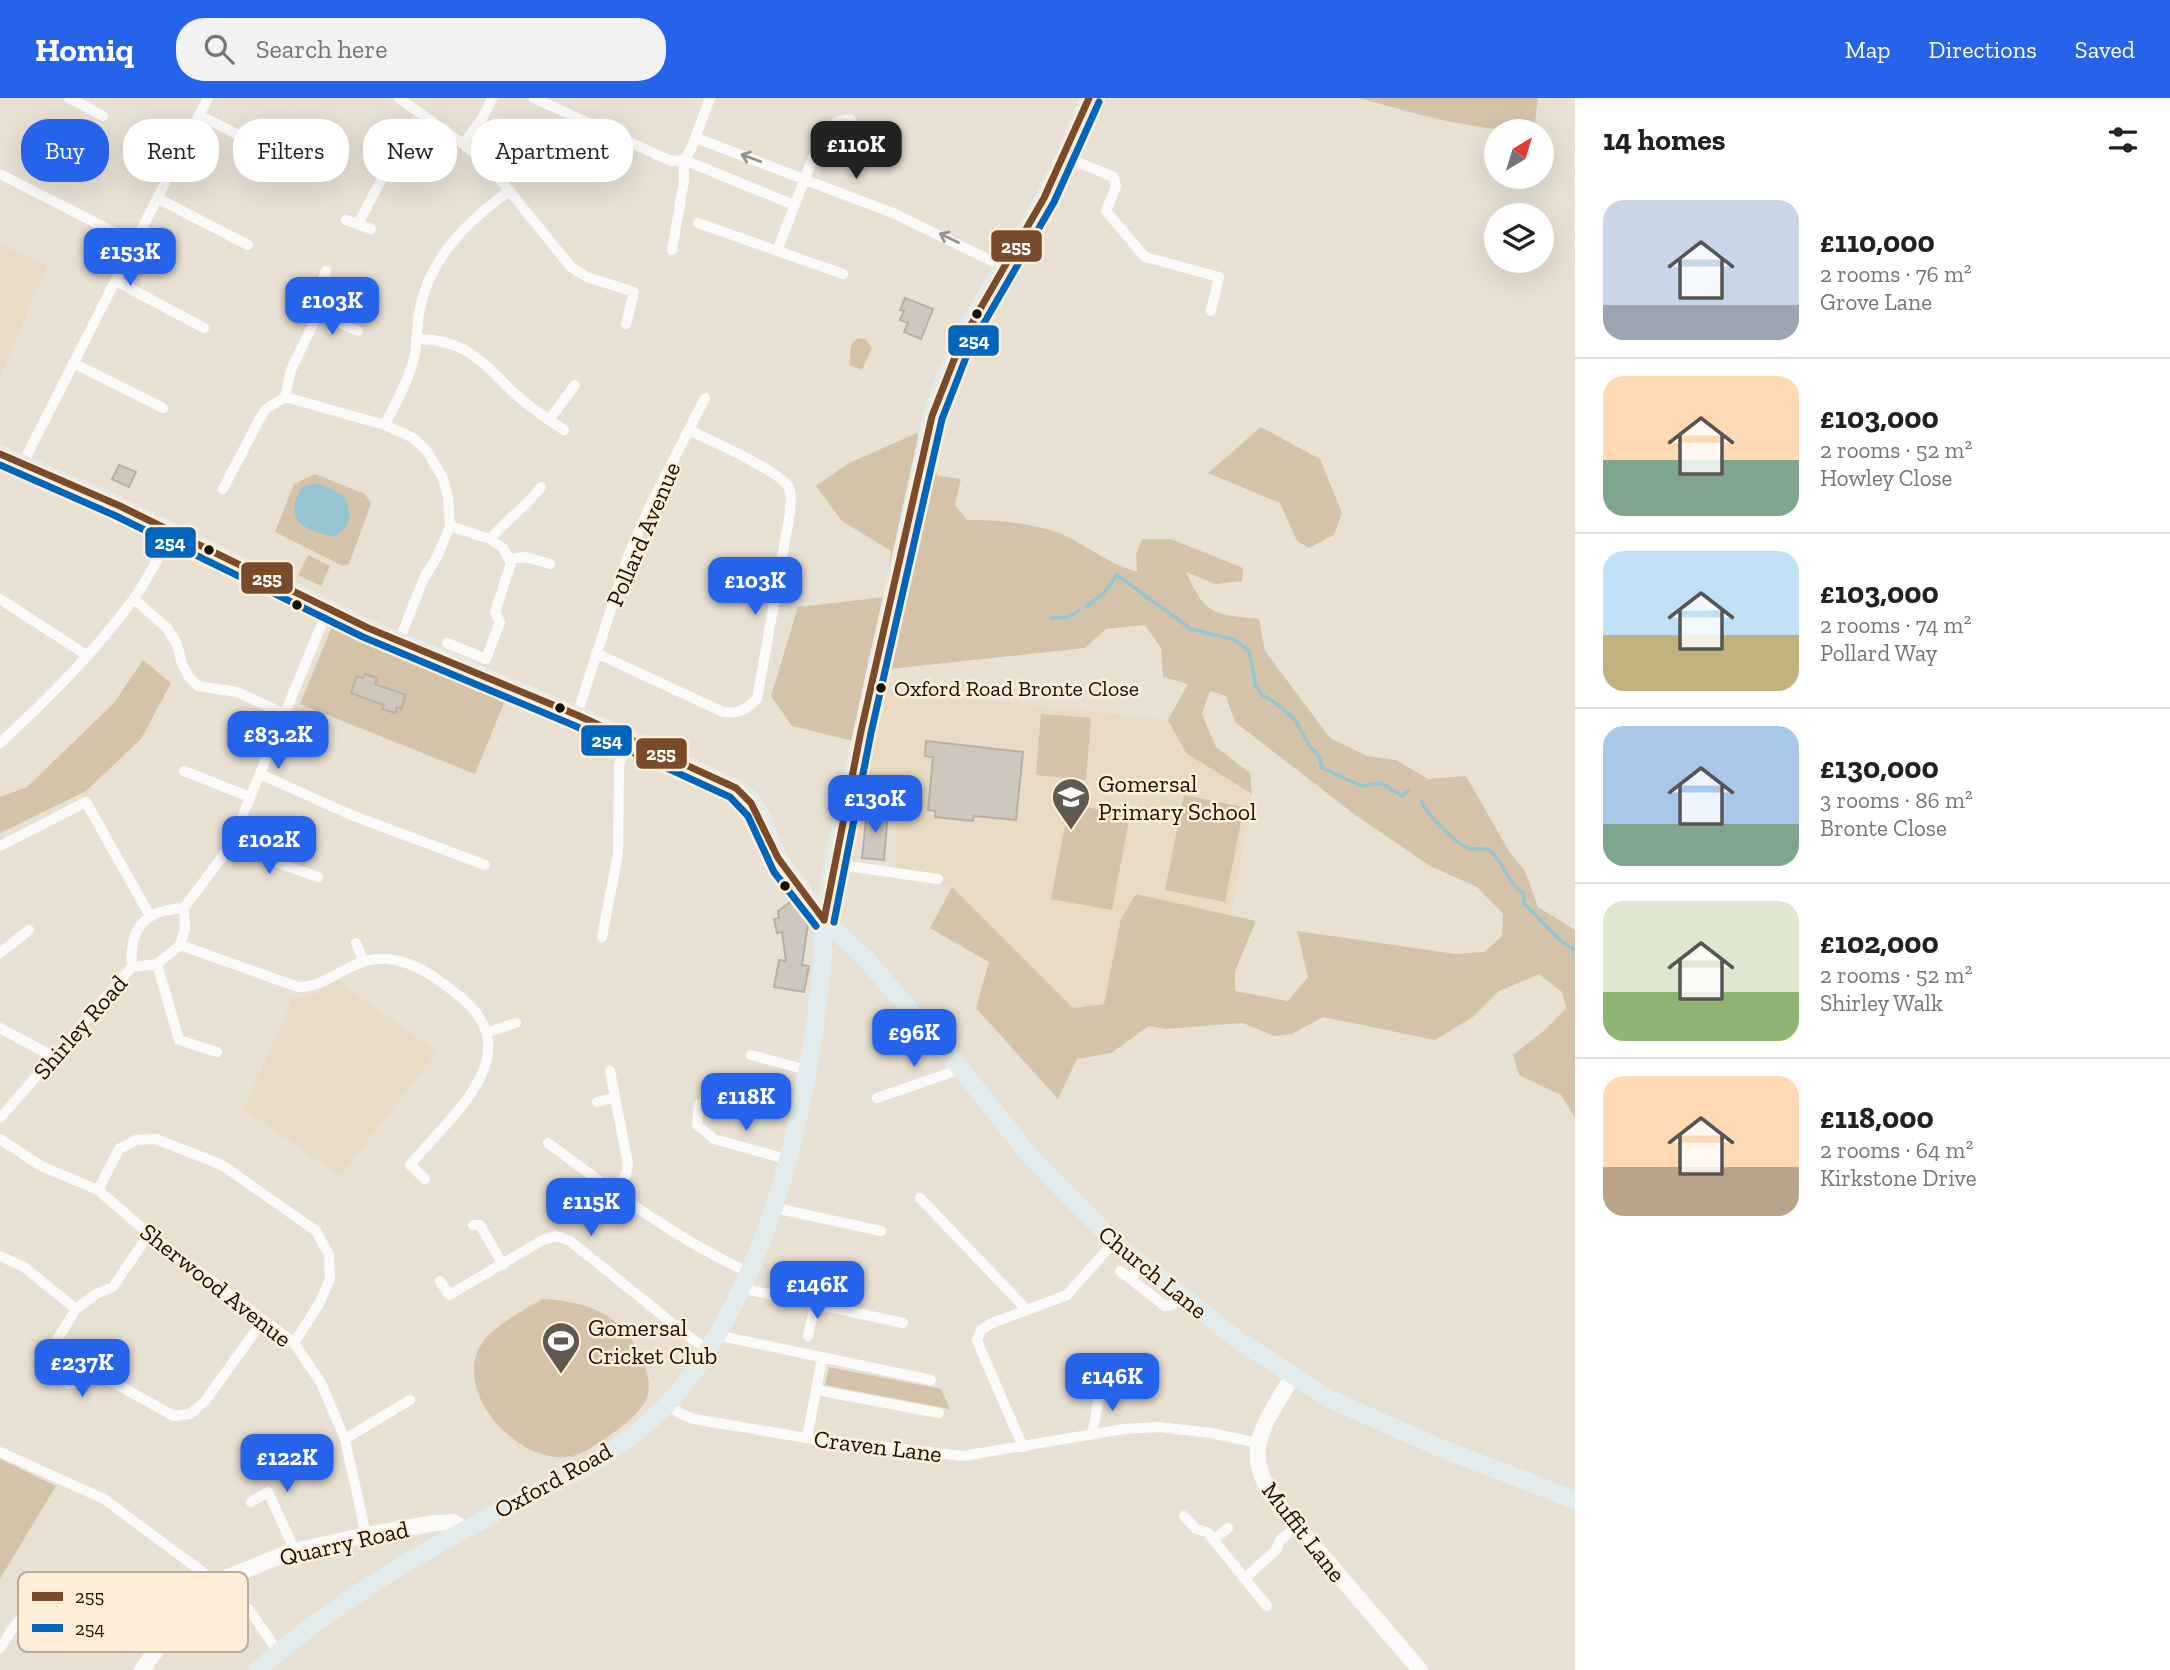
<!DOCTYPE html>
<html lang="en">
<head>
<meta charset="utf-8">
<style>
  body { margin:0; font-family:"Zilla Slab",serif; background:#f2f2f2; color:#202124; height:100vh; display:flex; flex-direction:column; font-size:26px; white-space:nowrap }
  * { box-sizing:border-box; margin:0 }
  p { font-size:23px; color:#757577 }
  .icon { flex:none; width:38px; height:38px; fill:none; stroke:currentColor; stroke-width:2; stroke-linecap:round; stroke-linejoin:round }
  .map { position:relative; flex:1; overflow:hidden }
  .sheet { display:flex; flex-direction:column; background:#fff; width:595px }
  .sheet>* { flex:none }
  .guide { position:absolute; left:21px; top:21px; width:665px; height:63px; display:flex; gap:14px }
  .needle { width:46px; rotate:38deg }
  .buttons { position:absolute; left:1484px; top:21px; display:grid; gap:14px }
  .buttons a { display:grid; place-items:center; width:70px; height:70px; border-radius:50%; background:#fff; box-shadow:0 7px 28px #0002; font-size:35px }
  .price { position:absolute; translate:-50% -60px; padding:0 16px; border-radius:14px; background:#2563eb; color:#fff; font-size:23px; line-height:46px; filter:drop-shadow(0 2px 4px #0008) }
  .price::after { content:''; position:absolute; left:50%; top:42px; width:21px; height:16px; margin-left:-10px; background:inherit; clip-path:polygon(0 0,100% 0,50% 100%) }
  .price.on { background:#222; color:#fff }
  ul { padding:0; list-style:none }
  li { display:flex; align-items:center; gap:21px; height:175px; padding:0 28px }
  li+li { border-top:2px solid #e0e0e0 }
  li span { display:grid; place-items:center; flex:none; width:196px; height:140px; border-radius:21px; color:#555 }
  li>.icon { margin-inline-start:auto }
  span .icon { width:84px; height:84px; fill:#fffc; stroke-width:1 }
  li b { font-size:30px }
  h2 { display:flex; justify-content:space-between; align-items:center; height:84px; padding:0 28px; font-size:30px }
  .chip { padding:0 24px; border-radius:28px; background:#fff; box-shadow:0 7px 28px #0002; font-size:24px; line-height:63px }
  .chip.on { background:#2563eb; color:#fff }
  header { display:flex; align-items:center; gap:42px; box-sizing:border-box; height:98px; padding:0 35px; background:#2563eb; color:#fff }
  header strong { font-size:33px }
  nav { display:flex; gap:38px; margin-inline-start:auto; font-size:24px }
  .search { width:490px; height:63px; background:#f2f2f2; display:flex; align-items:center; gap:18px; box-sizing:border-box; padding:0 24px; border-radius:28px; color:#757577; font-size:26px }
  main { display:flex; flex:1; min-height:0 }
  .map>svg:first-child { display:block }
  .built { fill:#e9dac4 }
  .green { fill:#d5c3a9 }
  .water { fill:#95c5d0 }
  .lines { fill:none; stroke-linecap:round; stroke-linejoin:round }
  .stream { stroke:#95c5d0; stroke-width:3.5 }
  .building { fill:#cec7bd; stroke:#b6b0a6; stroke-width:2 }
  .street { stroke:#fcfaf8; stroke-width:10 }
  .secondary { stroke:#fcfaf8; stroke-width:16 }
  .primary { stroke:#e3ecec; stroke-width:18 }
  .bus-1-casing { stroke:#ffeed7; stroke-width:12 }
  .bus-2-casing { stroke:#ffeed7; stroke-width:12 }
  .bus-1 { stroke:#7a4b2a; stroke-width:7 }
  .bus-2 { stroke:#0065bd; stroke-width:7 }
  .oneway { stroke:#94918c }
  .bus-dot { fill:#161109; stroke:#ffeed7; stroke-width:2.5 }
  .labels { text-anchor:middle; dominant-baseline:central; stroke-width:5; stroke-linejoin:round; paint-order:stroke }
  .bus-label { font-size:22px; fill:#161109; stroke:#ffeed7; text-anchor:start }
  .street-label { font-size:24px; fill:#161109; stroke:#ffeed7 }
  .poi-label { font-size:24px; fill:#161109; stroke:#ffeed7; text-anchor:start }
  .key { fill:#ffeed7; stroke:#b9ac99; stroke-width:2 }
  .key-label { font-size:19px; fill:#161109 }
  .line-badge { stroke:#ffeed7; stroke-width:2.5 }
  .badge-label { font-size:19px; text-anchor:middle; font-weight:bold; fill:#fff }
</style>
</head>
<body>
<header>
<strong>Homiq</strong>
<div class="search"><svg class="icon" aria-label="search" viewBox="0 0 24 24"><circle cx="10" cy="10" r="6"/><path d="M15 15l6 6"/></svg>Search here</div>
<nav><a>Map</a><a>Directions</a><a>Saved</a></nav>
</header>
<main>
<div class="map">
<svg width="1575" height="1572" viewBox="0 0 1575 1572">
  <rect width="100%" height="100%" fill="#e8e0d3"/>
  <!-- built -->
  <path class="built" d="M 0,146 L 47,168 L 0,279 Z
    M 887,591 L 1168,622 L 1186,655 L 1252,696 L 1231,817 L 1136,796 L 1113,868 L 1104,906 L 1073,910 L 952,789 L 896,770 L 898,693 L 860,685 Z
    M 336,882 L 437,954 L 340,1078 L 244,1011 L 293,899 L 307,901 Z"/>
  <!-- green -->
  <path class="green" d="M 1359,0 L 1538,0 L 1534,33 C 1473,33 1417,16 1359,0 Z
    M 859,240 L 865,241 L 872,250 L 862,272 L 849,267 C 852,256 847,245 859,240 Z
    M 1261,329 L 1320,361 L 1342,415 L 1334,437 L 1309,450 L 1297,443 L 1280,405 L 1208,375 Z
    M 917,335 L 938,378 L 961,381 L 955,407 L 967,422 C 993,421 1041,426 1064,437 C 1088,449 1110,466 1137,474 L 1136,457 L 1142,441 L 1171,441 L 1243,470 L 1242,483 L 1215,486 L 1186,474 C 1206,518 1213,516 1259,521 L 1265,553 L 1330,640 L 1367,658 L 1396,662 L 1428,681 L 1466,678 L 1509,753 L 1525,773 L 1538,809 L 1575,832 L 1575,1020 L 1561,997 L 1519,977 L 1513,957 L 1546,931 L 1566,910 L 1562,894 L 1539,876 L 1499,893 L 1473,919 L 1435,942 L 1323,919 L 1292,936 L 1274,938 L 1243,925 L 1165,931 L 1149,928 L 1111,955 L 1077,961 L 1058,1001 L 976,910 L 989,864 L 930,830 L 952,789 L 1073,910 L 1104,906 L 1121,821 L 1136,796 L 1256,823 L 1235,873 L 1235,893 L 1288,903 L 1308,879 L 1297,833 L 1456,856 L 1484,854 L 1502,838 L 1503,816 L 1477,789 L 1430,768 L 1354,716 L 1235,624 L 1226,598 L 1210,593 L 1202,616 L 1216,649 L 1250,675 L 1252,696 L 1186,655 L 1168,622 L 1188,586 L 1163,579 L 1161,550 L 1145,527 L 1106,531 L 1085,550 L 889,571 L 869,558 L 853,643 L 792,628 L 771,598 L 798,509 L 885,499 L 891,453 L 842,423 L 816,388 L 849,365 Z
    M 315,376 L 365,396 L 371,406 L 349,466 L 343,468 L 275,434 L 294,386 Z
    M 308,457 L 330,468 L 321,488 L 298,477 Z
    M 343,527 L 508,595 L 475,676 L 300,606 L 331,531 Z
    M 143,562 L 171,585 L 141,641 L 86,693 L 0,735 L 0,699 L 27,689 L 114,605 Z
    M 1041,616 L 1091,620 L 1086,682 L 1036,677 Z
    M 1184,697 L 1244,709 L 1225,804 L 1165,792 Z
    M 1069,706 L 1130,717 L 1112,812 L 1051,801 Z
    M 542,1201 C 592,1203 627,1219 645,1268 C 649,1280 651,1292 645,1304 C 637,1317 623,1328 610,1337 C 599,1345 583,1357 568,1359 C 515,1366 447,1288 485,1241 C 496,1227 526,1211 542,1201 Z
    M 829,1269 L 941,1291 L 950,1311 L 825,1287 Z
    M 0,1361 L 56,1388 L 0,1481 Z"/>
  <!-- water -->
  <path class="water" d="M 316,385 L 334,392 L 347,402 L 350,421 L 342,433 L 334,439 C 301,431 283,422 302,389 Z"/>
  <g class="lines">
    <!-- stream -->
    <path class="stream" d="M 1086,509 L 1103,496 L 1117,477 L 1191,531 L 1235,542 L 1249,553 L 1256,588 L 1262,597 L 1277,606 L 1296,623 L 1310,649 L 1319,658 L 1322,670 L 1362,688 L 1382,685 L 1402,698 L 1408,693
      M 1051,520 L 1068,519 L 1079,513
      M 1422,704 C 1427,717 1456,746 1469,750 C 1477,753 1484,748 1490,753 C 1503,763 1505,778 1516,789 C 1518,792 1522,793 1524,796 L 1524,806 C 1540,819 1557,844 1575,852"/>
  </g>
  <!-- building -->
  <path class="building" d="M 905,200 L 933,211 L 921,241 L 904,234 L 908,225 L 900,222 L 904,213 L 900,212 Z
    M 119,367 L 136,374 L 129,389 L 112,381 Z
    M 365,576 L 377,580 L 375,586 L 406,597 L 401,611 L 397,609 L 395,615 L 382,611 L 384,607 L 351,595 L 357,578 L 363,580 Z
    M 926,643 L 1023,654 L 1016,722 L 974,718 L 973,723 L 935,719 L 935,713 L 928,712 L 933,659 L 925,658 Z
    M 867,712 L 888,714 L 884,762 L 862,760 Z
    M 792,803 L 808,826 L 802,867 L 809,868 L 804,894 L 774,889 L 779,862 L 786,863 L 782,834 L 777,835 L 774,821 L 779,820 L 778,813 Z"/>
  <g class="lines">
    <!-- street -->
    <path class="street" d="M 69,0 L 103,18
      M 399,0 L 463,46 L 489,68 L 571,169 L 587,179 L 634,194 L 626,226
      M 534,0 L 662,59 L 672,63 L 684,62
      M 199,17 L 288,62
      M 696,40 L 895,116 L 1002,168
      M 463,46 L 482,21 L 492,0
      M 1065,59 L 1114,79 L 1116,89 L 1106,113 L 1145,159 L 1219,179 L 1211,213
      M 684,62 L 794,107
      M 684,62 L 691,51 L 710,0
      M 0,76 L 135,145
      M 157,100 L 248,147
      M 346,122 L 371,131
      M 698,125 L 843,176
      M 358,126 L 391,63 L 432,23
      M 672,152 L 684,83 L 684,62
      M 777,153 L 822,36 C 831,27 838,21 851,22
      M 116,183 L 204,230
      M 318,216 L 358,233
      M 419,241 C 464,242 481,262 510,291 C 522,303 535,312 549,322 L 575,287
      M 73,265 L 163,310
      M 285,299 L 291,272 L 318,216 L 314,201 L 326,173
      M 549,322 L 564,332
      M 385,327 C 393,309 404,292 410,273 C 419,251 415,232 420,210 C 431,158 468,123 509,93
      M 23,365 L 208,0
      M 223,391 L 259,322 L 266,311 L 285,299 L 385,327 L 413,340 L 426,352 L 443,380 L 448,400 L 450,428 L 437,459 L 424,480 L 399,543
      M 450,428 L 490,441 C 507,421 524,411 541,389
      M 509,461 L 526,459 L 550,466
      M 716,499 L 725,482 L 774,503
      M 0,501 L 88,558
      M 134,501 L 167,530 L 177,546 L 182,566 L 189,579 L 198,588 L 237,594 L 285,616
      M 447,545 L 486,561 L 500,524 L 495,514 L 511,465 L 503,450 L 490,441
      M 596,555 L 723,614 C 739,616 746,612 757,601 L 790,415 C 790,406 793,394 787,387 C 775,371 711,343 689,332
      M 577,617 L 628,458 L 650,408 L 705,300
      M 0,645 C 48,601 93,556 132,503 C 148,482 160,456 173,433
      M 184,673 L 250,699
      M 260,676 L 351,717 L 485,767
      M 0,748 L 86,704 L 150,818
      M 230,748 L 318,779
      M 833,766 L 938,781
      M 602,839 L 618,756 L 619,666 L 630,640
      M 356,845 L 363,862
      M 180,847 L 298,889 C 329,890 350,858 388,861 C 416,864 436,880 458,897 C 533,955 450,1018 410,1067 L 425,1081
      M 0,855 L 29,832
      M 157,866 L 179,942 L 217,954
      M 132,869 C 129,829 145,812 184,810
      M 0,930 L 54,959
      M 488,934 L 516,925
      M 751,957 L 807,972
      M 610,973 L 628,1066 L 626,1076 L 615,1095
      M 877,1000 L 961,971
      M 597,1004 L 615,999
      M 699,1006 L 697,1027 L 714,1041 L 790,1062
      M 0,1020 L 132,869 L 157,866 L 180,847 L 185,831 L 184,810 L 230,748 L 328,511
      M 0,1041 L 41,1068 L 98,1092 L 149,1136 L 294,1245 L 321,1285 L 345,1341 L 366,1437
      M 548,1045 C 613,1093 674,1140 748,1174
      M 98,1092 L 119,1051 L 136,1042 L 156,1041 L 222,1067 L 316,1133 L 329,1157 L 330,1181 L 319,1206 L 294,1245
      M 920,1100 L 1027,1212
      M 775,1110 L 881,1133
      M 473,1127 L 480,1127 L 503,1167
      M 149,1136 L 113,1189 L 96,1196 L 76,1211 L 47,1258 L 49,1273 L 69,1286 L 105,1280 L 174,1318 L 190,1316 L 205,1303 L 262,1224
      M 0,1158 L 24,1169 L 76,1211
      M 1143,1168 L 1134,1175 L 1133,1183 L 1165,1208 L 1172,1207 L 1181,1199
      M 1120,1173 L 1133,1183
      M 440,1183 L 449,1197 L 543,1142 L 556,1138 L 570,1143 L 692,1241 L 707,1250
      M 740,1190 L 903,1225
      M 716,1237 L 931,1282
      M 808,1238 L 815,1207
      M 816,1292 L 939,1315
      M 668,1305 L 679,1315 L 694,1321 L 807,1340 L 963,1358 L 1124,1331 L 1159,1329 L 1211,1335 L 1258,1345
      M 1092,1337 L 1101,1288
      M 807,1340 L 822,1260
      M 345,1341 L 410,1302
      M 1023,1349 L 977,1243 L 981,1232 L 990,1226 L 1067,1197 L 1114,1144
      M 0,1354 L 104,1401 L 216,1484
      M 251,1404 L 268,1394 L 295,1453
      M 1184,1418 L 1196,1431 L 1207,1434 L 1267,1508
      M 1213,1442 L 1228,1430
      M 1244,1481 L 1276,1452 L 1280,1442 L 1297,1429
      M 249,1511 L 278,1554
      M 0,1550 L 17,1524"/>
    <!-- secondary -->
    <path class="secondary" d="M 1293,1278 C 1261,1331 1238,1356 1282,1411 L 1420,1572
      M 142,1572 L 190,1504 L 201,1493 L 216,1484 L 290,1454 L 366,1437 L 435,1425 L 453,1424 L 464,1431"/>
    <!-- primary -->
    <path class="primary" d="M 0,356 L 120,408 L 368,530 L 577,617 L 736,690 L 750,701 L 760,715 L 778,759 L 824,822 L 866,861 L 961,971 L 1030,1058 L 1114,1144 L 1239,1243 L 1332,1302 L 1438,1349 L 1575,1402
      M 258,1572 C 355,1485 472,1426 587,1369 C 618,1349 659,1320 681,1291 C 772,1172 807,1014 822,868 C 824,852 822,836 824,820 C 827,799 831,778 835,757 L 932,318 C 953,248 988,193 1026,131 C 1052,90 1072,45 1089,0"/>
    <!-- bus-1 casing -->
    <g class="bus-1-casing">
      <path id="bus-1" d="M 0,356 L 120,408 L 368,530 L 577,617 L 736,690 L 751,705 L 778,760 L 824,822
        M 824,822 L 861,633 L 932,318 L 961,244 L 1044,100 L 1089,0"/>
    </g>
    <!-- bus-2 casing -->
    <g class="bus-2-casing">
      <path id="bus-2" d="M 0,367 L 116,418 L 363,539 L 573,627 L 730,699 L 748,718 L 774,774 L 816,828
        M 834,824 L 871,635 L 942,321 L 970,249 L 1054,104 L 1099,4"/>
    </g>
    <!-- bus-1 -->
    <use href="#bus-1" class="bus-1"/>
    <!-- bus-2 -->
    <use href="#bus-2" class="bus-2"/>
  </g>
  <!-- one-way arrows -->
  <defs><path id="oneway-shaft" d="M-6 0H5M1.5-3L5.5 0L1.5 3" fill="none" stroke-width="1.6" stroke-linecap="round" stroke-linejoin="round" transform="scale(1.75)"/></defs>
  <g class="oneway">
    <use href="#oneway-shaft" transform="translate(751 60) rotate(-160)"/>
    <use href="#oneway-shaft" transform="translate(949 140) rotate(-154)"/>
  </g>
  <!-- icons -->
  <defs>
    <g id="school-pin" transform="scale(2.0125)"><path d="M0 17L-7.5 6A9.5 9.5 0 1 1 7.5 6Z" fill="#605950" stroke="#ffeed7"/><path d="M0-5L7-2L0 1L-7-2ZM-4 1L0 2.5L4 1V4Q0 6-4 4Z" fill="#fff"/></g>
    <g id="stadium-pin" transform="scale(2.0125)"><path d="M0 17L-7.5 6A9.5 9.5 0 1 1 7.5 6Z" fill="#605950" stroke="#ffeed7"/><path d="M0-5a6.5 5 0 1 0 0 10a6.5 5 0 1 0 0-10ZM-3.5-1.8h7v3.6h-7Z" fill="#fff"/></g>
  </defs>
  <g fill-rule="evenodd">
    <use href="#school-pin" x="1071" y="699"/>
    <use href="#stadium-pin" x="561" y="1243"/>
  </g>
  <!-- markers -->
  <g class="bus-dot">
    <circle cx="977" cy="216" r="6"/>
    <circle cx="209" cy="452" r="6"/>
    <circle cx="297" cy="507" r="6"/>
    <circle cx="881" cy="590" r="6"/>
    <circle cx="560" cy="610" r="6"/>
    <circle cx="785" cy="788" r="6"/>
  </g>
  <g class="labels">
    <!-- bus labels -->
    <g class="bus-label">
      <text x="894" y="590">Oxford Road Bronte Close</text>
    </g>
    <!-- street labels -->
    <g class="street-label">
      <text transform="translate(643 436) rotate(-67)">Pollard Avenue</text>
      <text transform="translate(80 929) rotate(-49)">Shirley Road</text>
      <text transform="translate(1153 1174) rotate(39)">Church Lane</text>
      <text transform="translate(216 1187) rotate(38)">Sherwood Avenue</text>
      <text transform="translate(878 1348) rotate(7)">Craven Lane</text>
      <text transform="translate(553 1382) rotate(-29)">Oxford Road</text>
      <text transform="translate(1304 1434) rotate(52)">Muffit Lane</text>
      <text transform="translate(344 1445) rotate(-13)">Quarry Road</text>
    </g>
    <!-- poi labels -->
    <g class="poi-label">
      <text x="1098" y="685">Gomersal<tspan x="1098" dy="28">Primary School</tspan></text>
      <text x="588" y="1229">Gomersal<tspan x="588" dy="28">Cricket Club</tspan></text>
    </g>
  </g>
  <!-- legend -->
  <rect x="18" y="1474" width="230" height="80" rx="10" class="key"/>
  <rect x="32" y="1494" width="31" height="9" fill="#7a4b2a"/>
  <rect x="32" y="1526" width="31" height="8" fill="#0065bd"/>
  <g class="key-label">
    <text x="75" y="1505">255</text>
    <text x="75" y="1537">254</text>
  </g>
  <g class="line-badge">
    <rect x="990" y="131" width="53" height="34" rx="7" fill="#7a4b2a"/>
    <rect x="947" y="226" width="53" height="33" rx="7" fill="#0065bd"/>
    <rect x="144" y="428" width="53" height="33" rx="7" fill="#0065bd"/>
    <rect x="240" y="463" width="54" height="34" rx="7" fill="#7a4b2a"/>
    <rect x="580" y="626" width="53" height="33" rx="7" fill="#0065bd"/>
    <rect x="635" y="639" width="53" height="33" rx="7" fill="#7a4b2a"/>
  </g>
  <g class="badge-label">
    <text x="1016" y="155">255</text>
    <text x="974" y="249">254</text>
    <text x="170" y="451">254</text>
    <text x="267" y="487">255</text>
    <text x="607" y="649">254</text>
    <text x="661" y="662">255</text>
  </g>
</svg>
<div class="buttons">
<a><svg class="needle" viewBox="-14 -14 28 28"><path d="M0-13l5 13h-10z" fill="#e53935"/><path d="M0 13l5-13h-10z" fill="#757577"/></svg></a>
<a><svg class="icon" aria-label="layers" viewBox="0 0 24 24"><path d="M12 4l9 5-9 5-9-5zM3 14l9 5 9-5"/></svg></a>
</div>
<b class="price on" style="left:856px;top:83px">£110K</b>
<b class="price" style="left:130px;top:190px">£153K</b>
<b class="price" style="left:332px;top:239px">£103K</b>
<b class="price" style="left:755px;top:519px">£103K</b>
<b class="price" style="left:278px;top:673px">£83.2K</b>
<b class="price" style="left:875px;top:737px">£130K</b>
<b class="price" style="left:269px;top:778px">£102K</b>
<b class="price" style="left:914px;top:971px">£96K</b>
<b class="price" style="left:746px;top:1035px">£118K</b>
<b class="price" style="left:591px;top:1140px">£115K</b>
<b class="price" style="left:817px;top:1223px">£146K</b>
<b class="price" style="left:82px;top:1301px">£237K</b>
<b class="price" style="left:1112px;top:1315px">£146K</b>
<b class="price" style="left:287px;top:1396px">£122K</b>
<div class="guide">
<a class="chip on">Buy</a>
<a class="chip">Rent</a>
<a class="chip">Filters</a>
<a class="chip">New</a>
<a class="chip">Apartment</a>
</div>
</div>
<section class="sheet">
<h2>14 homes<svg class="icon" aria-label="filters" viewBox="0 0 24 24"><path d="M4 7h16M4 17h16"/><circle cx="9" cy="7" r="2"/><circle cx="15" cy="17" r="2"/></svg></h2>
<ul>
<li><span style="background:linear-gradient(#c9d6e8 75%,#9aa5b1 0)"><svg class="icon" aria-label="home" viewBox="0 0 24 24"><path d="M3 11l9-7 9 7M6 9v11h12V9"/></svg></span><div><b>£110,000</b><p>2 rooms · 76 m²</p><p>Grove Lane</p></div></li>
<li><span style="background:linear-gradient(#ffd9b3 60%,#7fa58c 0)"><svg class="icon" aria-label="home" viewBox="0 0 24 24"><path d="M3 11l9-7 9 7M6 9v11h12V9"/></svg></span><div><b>£103,000</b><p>2 rooms · 52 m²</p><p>Howley Close</p></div></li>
<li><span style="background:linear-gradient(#bfe0f5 60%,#c2b280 0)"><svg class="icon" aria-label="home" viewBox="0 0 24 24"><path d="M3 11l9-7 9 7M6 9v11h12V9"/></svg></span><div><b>£103,000</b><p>2 rooms · 74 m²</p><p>Pollard Way</p></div></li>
<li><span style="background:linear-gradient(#a9c7e8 70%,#7fa58c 0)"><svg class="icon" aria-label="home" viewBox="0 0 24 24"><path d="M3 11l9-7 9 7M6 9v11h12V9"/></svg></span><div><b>£130,000</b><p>3 rooms · 86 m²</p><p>Bronte Close</p></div></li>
<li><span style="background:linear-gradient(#dfe7d0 65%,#8fb573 0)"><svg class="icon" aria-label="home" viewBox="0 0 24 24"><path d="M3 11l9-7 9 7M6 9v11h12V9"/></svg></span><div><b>£102,000</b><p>2 rooms · 52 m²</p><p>Shirley Walk</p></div></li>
<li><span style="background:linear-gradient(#ffd9b3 65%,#b9a48a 0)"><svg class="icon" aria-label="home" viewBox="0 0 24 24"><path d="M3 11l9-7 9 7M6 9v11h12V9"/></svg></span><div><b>£118,000</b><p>2 rooms · 64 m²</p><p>Kirkstone Drive</p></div></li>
</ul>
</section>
</main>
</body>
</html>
